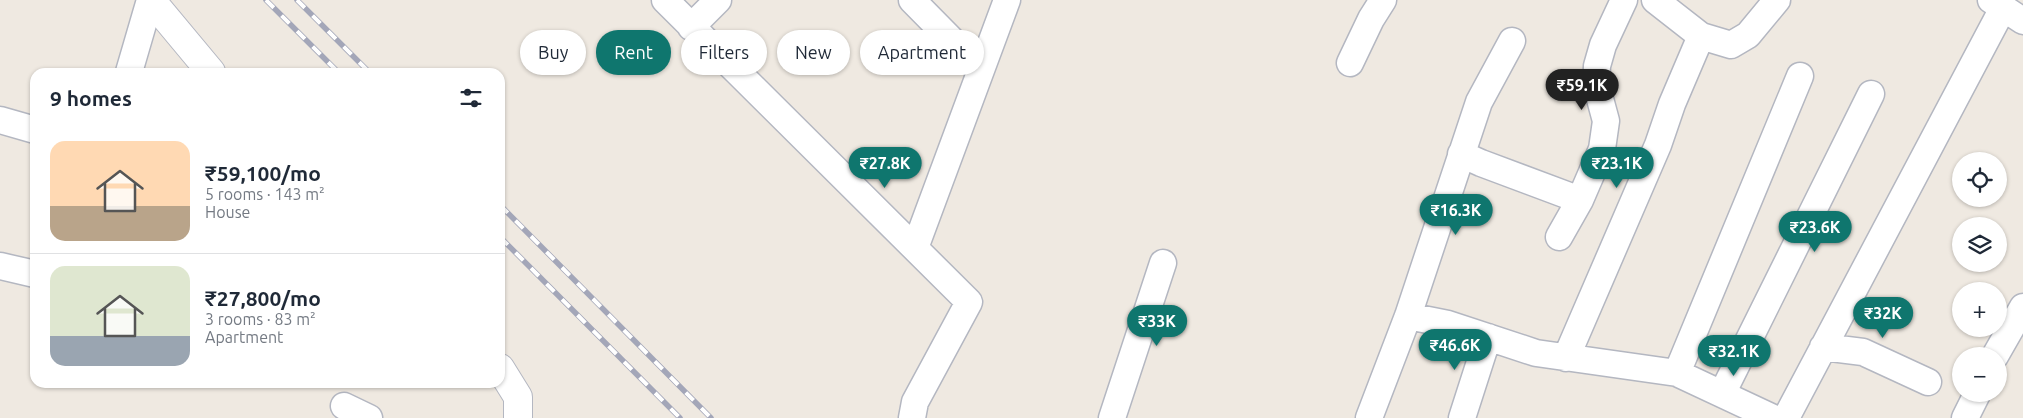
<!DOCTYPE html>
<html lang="en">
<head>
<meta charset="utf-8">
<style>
  body { margin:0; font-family:Ubuntu,sans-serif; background:#f2f2f3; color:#1f2937; height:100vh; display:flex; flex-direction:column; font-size:19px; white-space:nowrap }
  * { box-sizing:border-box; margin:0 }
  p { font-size:16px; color:#747a83 }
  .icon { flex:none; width:28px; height:28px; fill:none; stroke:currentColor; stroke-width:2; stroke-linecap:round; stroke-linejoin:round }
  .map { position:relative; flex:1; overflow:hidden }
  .panel { position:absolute; left:30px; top:68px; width:475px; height:320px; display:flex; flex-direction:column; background:#fff; border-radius:15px; box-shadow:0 1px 4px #0004 }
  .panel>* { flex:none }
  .banner { position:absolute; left:520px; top:30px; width:475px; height:45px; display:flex; gap:10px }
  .buttons { position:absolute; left:1952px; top:152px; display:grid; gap:10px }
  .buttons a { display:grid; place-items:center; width:55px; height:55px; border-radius:50%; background:#fff; box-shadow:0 1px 4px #0004; font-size:25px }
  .price { position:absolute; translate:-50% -42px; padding:0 11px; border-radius:18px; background:#0f766e; color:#fff; font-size:16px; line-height:32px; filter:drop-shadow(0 1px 2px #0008) }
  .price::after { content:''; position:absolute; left:50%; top:30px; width:15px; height:11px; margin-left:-8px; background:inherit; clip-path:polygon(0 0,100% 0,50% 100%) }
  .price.on { background:#222; color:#fff }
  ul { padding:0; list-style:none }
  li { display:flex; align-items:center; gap:15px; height:125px; padding:0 20px }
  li+li { border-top:1px solid #e0e1e3 }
  li span { display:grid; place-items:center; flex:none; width:140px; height:100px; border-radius:15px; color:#555 }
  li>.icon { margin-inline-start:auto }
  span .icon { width:60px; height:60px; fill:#fffc; stroke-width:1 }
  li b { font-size:21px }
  h2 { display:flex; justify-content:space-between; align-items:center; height:60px; padding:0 20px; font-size:21px }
  .pill { padding:0 18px; border-radius:22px; background:#fff; box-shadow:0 1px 4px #0004; font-size:18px; line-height:45px }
  .pill.on { background:#0f766e; color:#fff }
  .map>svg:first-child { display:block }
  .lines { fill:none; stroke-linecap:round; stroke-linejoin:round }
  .street-casing { stroke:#b4b7c1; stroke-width:29 }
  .secondary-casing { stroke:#b4b7c1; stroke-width:30 }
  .street { stroke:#fff; stroke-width:26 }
  .secondary { stroke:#fff; stroke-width:28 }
  .rail-casing { stroke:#a3a6b8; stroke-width:5.5 }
  .rail { stroke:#fff; stroke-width:4; stroke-dasharray:11; stroke-linecap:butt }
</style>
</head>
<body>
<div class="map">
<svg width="2023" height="418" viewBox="0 0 2023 418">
  <rect width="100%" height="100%" fill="#efe9e1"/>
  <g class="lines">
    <!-- street casing -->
    <g class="street-casing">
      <path id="street" d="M 665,0 L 969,302 L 915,402 L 912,418
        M 912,0 L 980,69
        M 1655,0 L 1701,36 L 1731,45 L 1748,35 L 1777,0
        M 1991,0 L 2023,21
        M 691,27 L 718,0
        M 1350,63 L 1371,19 L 1383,0
        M 129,72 L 150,0
        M 0,120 L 35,130
        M 1461,154 L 1481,163 L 1580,200
        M 1559,237 L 1580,200 L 1602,149 L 1606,121 L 1596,84 L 1597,66 L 1603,45 L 1624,0
        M 915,248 L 1007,0
        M 0,266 L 35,274
        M 1408,316 L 1448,324 L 1536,353 L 1677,373 L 1773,418
        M 1823,347 L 1863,352 L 1928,382
        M 1995,356 L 2023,307
        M 1566,358 L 1658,145 L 1672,104 L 1701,36
        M 1677,373 L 1800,76
        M 1722,394 L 1871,94
        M 344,406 L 369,418
        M 1112,418 L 1163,263
        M 1369,418 L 1408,316 L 1479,102 L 1512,41
        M 1462,418 L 1488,337
        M 1786,418 L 2003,8
        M 1965,418 L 1977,394"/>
    </g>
    <!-- secondary casing -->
    <g class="secondary-casing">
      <path id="secondary" d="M 151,0 L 211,72
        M 500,368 L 518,397 L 518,418"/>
    </g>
    <!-- street -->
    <use href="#street" class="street"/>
    <!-- secondary -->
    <use href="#secondary" class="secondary"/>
    <!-- rail casing -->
    <g class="rail-casing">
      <path id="rail" d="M 266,0 L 338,72
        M 297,0 L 369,72
        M 500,205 L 711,418
        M 500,237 L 680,418"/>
    </g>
    <!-- rail -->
    <use href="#rail" class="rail"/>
  </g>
</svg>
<div class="buttons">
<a><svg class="icon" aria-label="locate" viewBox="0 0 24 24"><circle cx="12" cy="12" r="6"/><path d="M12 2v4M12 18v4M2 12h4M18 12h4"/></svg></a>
<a><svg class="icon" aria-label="layers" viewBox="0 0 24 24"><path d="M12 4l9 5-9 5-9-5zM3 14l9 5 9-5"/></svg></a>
<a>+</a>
<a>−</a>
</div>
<b class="price on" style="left:1582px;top:111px">₹59.1K</b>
<b class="price" style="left:885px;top:189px">₹27.8K</b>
<b class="price" style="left:1617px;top:189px">₹23.1K</b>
<b class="price" style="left:1456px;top:236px">₹16.3K</b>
<b class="price" style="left:1815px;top:253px">₹23.6K</b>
<b class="price" style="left:1883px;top:339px">₹32K</b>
<b class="price" style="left:1157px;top:347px">₹33K</b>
<b class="price" style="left:1455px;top:371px">₹46.6K</b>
<b class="price" style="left:1734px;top:377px">₹32.1K</b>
<div class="banner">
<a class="pill">Buy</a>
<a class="pill on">Rent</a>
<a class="pill">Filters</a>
<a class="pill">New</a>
<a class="pill">Apartment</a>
</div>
<section class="panel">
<h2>9 homes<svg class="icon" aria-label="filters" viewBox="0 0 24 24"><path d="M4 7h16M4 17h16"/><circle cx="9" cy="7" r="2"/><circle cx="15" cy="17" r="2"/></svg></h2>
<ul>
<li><span style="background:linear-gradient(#ffd9b3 65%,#b9a48a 0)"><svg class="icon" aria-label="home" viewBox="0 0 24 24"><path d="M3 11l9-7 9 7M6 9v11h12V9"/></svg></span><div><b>₹59,100/mo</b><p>5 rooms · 143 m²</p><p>House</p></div></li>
<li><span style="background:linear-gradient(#dfe7d0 70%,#9aa5b1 0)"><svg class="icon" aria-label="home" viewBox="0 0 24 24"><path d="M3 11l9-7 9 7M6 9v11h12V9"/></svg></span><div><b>₹27,800/mo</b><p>3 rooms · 83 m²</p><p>Apartment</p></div></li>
</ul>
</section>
</div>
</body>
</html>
